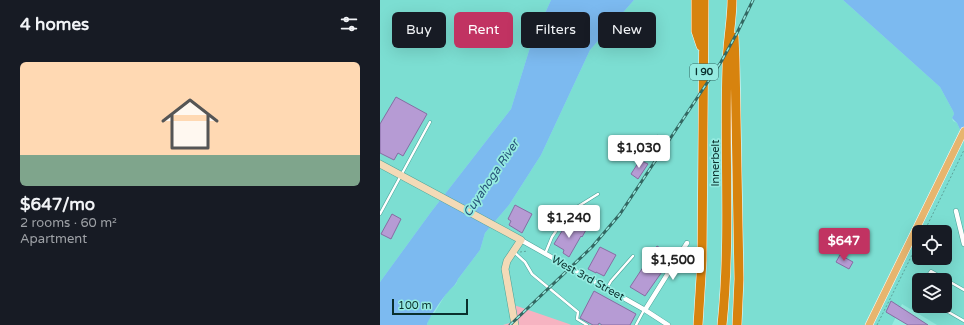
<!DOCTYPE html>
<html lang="en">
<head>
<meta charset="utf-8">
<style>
  body { margin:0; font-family:"Varela Round",sans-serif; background:#242831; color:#f1f3f6; height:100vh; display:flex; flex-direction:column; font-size:15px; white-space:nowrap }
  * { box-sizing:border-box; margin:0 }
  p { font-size:13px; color:#9ea1a6 }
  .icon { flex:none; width:22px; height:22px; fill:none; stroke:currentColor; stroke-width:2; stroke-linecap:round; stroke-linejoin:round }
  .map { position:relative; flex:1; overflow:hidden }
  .side { display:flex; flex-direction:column; background:#171b24; width:380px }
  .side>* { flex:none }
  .banner { position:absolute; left:12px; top:12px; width:380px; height:36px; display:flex; gap:8px }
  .fabs { position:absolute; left:532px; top:225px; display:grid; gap:8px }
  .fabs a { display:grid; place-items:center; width:40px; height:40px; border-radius:6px; background:#171b24; box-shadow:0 4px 16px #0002; font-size:20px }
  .scale { position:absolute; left:12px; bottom:10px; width:76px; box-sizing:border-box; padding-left:4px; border:2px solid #0a302d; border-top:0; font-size:11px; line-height:14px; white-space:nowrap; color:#0a302d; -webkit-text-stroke:3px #94ebe0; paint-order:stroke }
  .price { position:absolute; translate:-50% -34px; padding:0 9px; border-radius:4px; background:#fff; color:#222; font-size:13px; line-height:26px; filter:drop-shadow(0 1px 2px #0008) }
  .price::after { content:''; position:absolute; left:50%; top:24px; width:12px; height:9px; margin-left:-6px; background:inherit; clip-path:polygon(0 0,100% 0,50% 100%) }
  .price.on { background:#c13362; color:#fff }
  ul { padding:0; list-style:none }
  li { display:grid; align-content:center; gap:8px; height:212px; padding:0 20px }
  li span { display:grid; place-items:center; height:124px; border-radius:6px; color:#555 }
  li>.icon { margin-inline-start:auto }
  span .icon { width:72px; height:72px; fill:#fffc; stroke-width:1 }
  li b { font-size:17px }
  h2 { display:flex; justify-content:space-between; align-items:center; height:48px; padding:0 20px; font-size:17px }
  .tag { padding:0 14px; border-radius:6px; background:#171b24; box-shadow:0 4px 16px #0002; font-size:14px; line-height:36px }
  .tag.on { background:#c13362; color:#fff }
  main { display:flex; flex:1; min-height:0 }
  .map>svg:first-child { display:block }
  .built { fill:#7cded2; fill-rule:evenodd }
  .green { fill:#f6b3c1 }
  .water { fill:#7cbaf0 }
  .building { fill:#b69bd4; stroke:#866da3 }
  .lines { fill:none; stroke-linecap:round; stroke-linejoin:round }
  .lane-casing { stroke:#4ba399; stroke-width:3.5 }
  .street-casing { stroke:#4ba399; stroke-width:5.5 }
  .secondary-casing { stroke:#4ba399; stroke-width:8 }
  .primary-casing { stroke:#fff; stroke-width:8 }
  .highway-casing { stroke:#fff; stroke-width:10 }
  .path { stroke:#5ea29a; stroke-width:1; stroke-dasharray:2 2; stroke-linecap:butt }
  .lane { stroke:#fff; stroke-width:2.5 }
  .street { stroke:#fff; stroke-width:4.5 }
  .secondary { stroke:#f3dab7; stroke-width:7 }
  .primary { stroke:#e7b56e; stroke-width:7 }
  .highway { stroke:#d7830e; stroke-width:9 }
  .rail-casing { stroke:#336862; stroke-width:3 }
  .rail { stroke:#94ebe0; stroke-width:1.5; stroke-dasharray:4.5; stroke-linecap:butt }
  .labels { text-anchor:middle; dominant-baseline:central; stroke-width:3.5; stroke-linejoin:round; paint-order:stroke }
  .shield { fill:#94ebe0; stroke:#336863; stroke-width:1 }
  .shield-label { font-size:10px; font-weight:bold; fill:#0a302d }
  .street-label { font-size:11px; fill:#0a302d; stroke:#94ebe0 }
  .water-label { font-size:12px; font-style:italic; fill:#28557a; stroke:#94ebe0 }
</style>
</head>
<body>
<main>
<section class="side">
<h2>4 homes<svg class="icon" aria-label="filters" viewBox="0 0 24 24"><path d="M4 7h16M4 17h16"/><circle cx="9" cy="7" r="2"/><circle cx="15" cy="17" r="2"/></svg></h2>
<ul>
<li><span style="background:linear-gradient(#ffd9b3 75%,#7fa58c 0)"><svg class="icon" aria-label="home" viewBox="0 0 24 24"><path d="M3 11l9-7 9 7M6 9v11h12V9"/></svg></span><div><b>$647/mo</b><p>2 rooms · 60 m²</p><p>Apartment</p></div></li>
</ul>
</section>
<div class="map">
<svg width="584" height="325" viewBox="0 0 584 325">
  <rect width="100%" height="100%" fill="#94ebe0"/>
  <!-- built -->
  <path class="built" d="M 0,0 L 171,0 L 162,20 L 156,28 L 131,109 L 51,212 L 0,282 Z
    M 254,0 L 463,0 L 560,87 L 573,111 L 574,114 L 572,118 L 573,121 L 577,123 L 584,138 L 584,325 L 557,325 L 522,304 L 512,325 L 288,325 L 283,322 L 282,325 L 191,325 L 133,322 L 123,325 L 47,325 L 49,318 L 55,312 L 67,292 L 76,284 L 78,279 L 100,250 L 105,233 L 129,205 L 161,155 L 210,50 ZM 539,232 L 565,232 L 565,258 L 539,258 ZM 539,280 L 565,280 L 565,306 L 539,306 Z"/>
  <!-- green -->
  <path class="green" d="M 131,304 L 189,324 L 191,325 L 123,325 L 133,322 Z"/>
  <!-- water -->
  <path class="water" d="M 171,0 L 254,0 L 210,50 L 161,155 L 129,205 L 105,233 L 100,250 L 78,279 C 76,285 72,287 68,292 C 63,297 48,319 47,325 L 0,325 L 0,282 L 51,212 L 131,109 L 156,28 L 162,20 Z
    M 463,0 L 584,0 L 584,138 L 577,123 L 572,118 L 574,114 L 573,111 L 560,87 Z"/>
  <!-- building -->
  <path class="building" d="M 16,97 L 47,114 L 23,156 L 18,153 L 14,160 L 0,153 L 0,124 Z
    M 277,135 L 283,139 L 276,148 L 270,145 Z
    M 260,160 L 268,164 L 258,179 L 251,174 Z
    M 135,205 L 152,214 L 142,233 L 129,225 L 131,221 L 128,219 Z
    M 12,214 L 21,219 L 11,239 L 1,234 Z
    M 187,223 L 198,229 L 200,226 L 206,230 L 202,237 L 201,236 L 189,257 L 183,253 L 184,250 L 174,244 Z
    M 277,246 L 293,256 L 265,296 L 250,287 Z
    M 220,247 L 236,255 L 224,276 L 216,272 L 216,273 L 208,269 Z
    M 460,255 L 473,262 L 469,269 L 456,262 Z
    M 214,291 L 256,314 L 250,325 L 222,325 L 219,323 L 218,325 L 213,325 L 200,318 Z
    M 511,301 L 548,325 L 528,325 L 506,312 Z"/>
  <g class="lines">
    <!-- lane casing -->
    <g class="lane-casing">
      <path id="lane" d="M 0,214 L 50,122
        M 135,253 L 145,262 L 152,274 L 198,312 L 197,319 L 207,325
        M 165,254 L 172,237 L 189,212 L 218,194
        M 545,280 L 551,271 L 584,290
        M 227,288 L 231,281 L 253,256
        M 539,291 L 537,294 L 539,295
        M 558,306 L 584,321
        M 256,325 L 264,310"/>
    </g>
    <!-- street casing -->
    <g class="street-casing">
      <path id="street" d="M 576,211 L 584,244
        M 141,240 L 265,310 L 288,325
        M 265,310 L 307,243"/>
    </g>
    <!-- secondary casing -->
    <g class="secondary-casing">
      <path id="secondary" d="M 0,164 L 141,240 L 127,261 L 125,269 L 135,325"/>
    </g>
    <!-- primary casing -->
    <g class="primary-casing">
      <path id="primary" d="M 489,325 L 584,131"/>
    </g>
    <!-- highway casing -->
    <g class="highway-casing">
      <path id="highway" d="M 316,0 L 316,31 L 321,46
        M 354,37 L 355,61 L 359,279 L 357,325
        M 318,325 L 322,260 L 324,0
        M 342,325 C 351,239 344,153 347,67 C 347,44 352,22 352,0"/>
    </g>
    <!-- path -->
    <path class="path" d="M 544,232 L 584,150
      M 140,252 L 148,251
      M 497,325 L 539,241"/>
    <!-- lane -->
    <use href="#lane" class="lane"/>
    <!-- street -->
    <use href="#street" class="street"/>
    <!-- secondary -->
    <use href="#secondary" class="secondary"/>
    <!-- primary -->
    <use href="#primary" class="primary"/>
    <!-- highway -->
    <use href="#highway" class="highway"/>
    <!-- rail casing -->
    <g class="rail-casing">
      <path id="rail" d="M 130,325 L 212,247 L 240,214 L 341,62 L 357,33 L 373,0"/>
    </g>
    <!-- rail -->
    <use href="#rail" class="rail"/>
  </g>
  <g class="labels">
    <!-- shield labels -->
    <rect class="shield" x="310" y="64" width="28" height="16" rx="3"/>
    <g class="shield-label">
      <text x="324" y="72">I 90</text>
    </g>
    <!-- street labels -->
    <g class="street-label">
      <text transform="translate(335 163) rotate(-90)">Innerbelt</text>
      <text transform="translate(208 278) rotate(29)">West 3rd Street</text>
    </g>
    <!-- water labels -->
    <g class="water-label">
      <text transform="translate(111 178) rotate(-56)">Cuyahoga River</text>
    </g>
  </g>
</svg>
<div class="fabs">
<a><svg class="icon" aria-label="locate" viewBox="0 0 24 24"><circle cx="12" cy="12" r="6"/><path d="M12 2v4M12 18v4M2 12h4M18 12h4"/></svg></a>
<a><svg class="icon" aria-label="layers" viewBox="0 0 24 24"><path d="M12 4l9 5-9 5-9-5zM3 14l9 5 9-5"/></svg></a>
</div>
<div class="scale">100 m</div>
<b class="price" style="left:259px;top:169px">$1,030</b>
<b class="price" style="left:189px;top:239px">$1,240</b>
<b class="price on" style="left:464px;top:262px">$647</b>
<b class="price" style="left:293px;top:281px">$1,500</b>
<div class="banner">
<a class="tag">Buy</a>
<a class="tag on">Rent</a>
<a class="tag">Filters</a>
<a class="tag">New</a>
</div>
</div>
</main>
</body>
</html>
